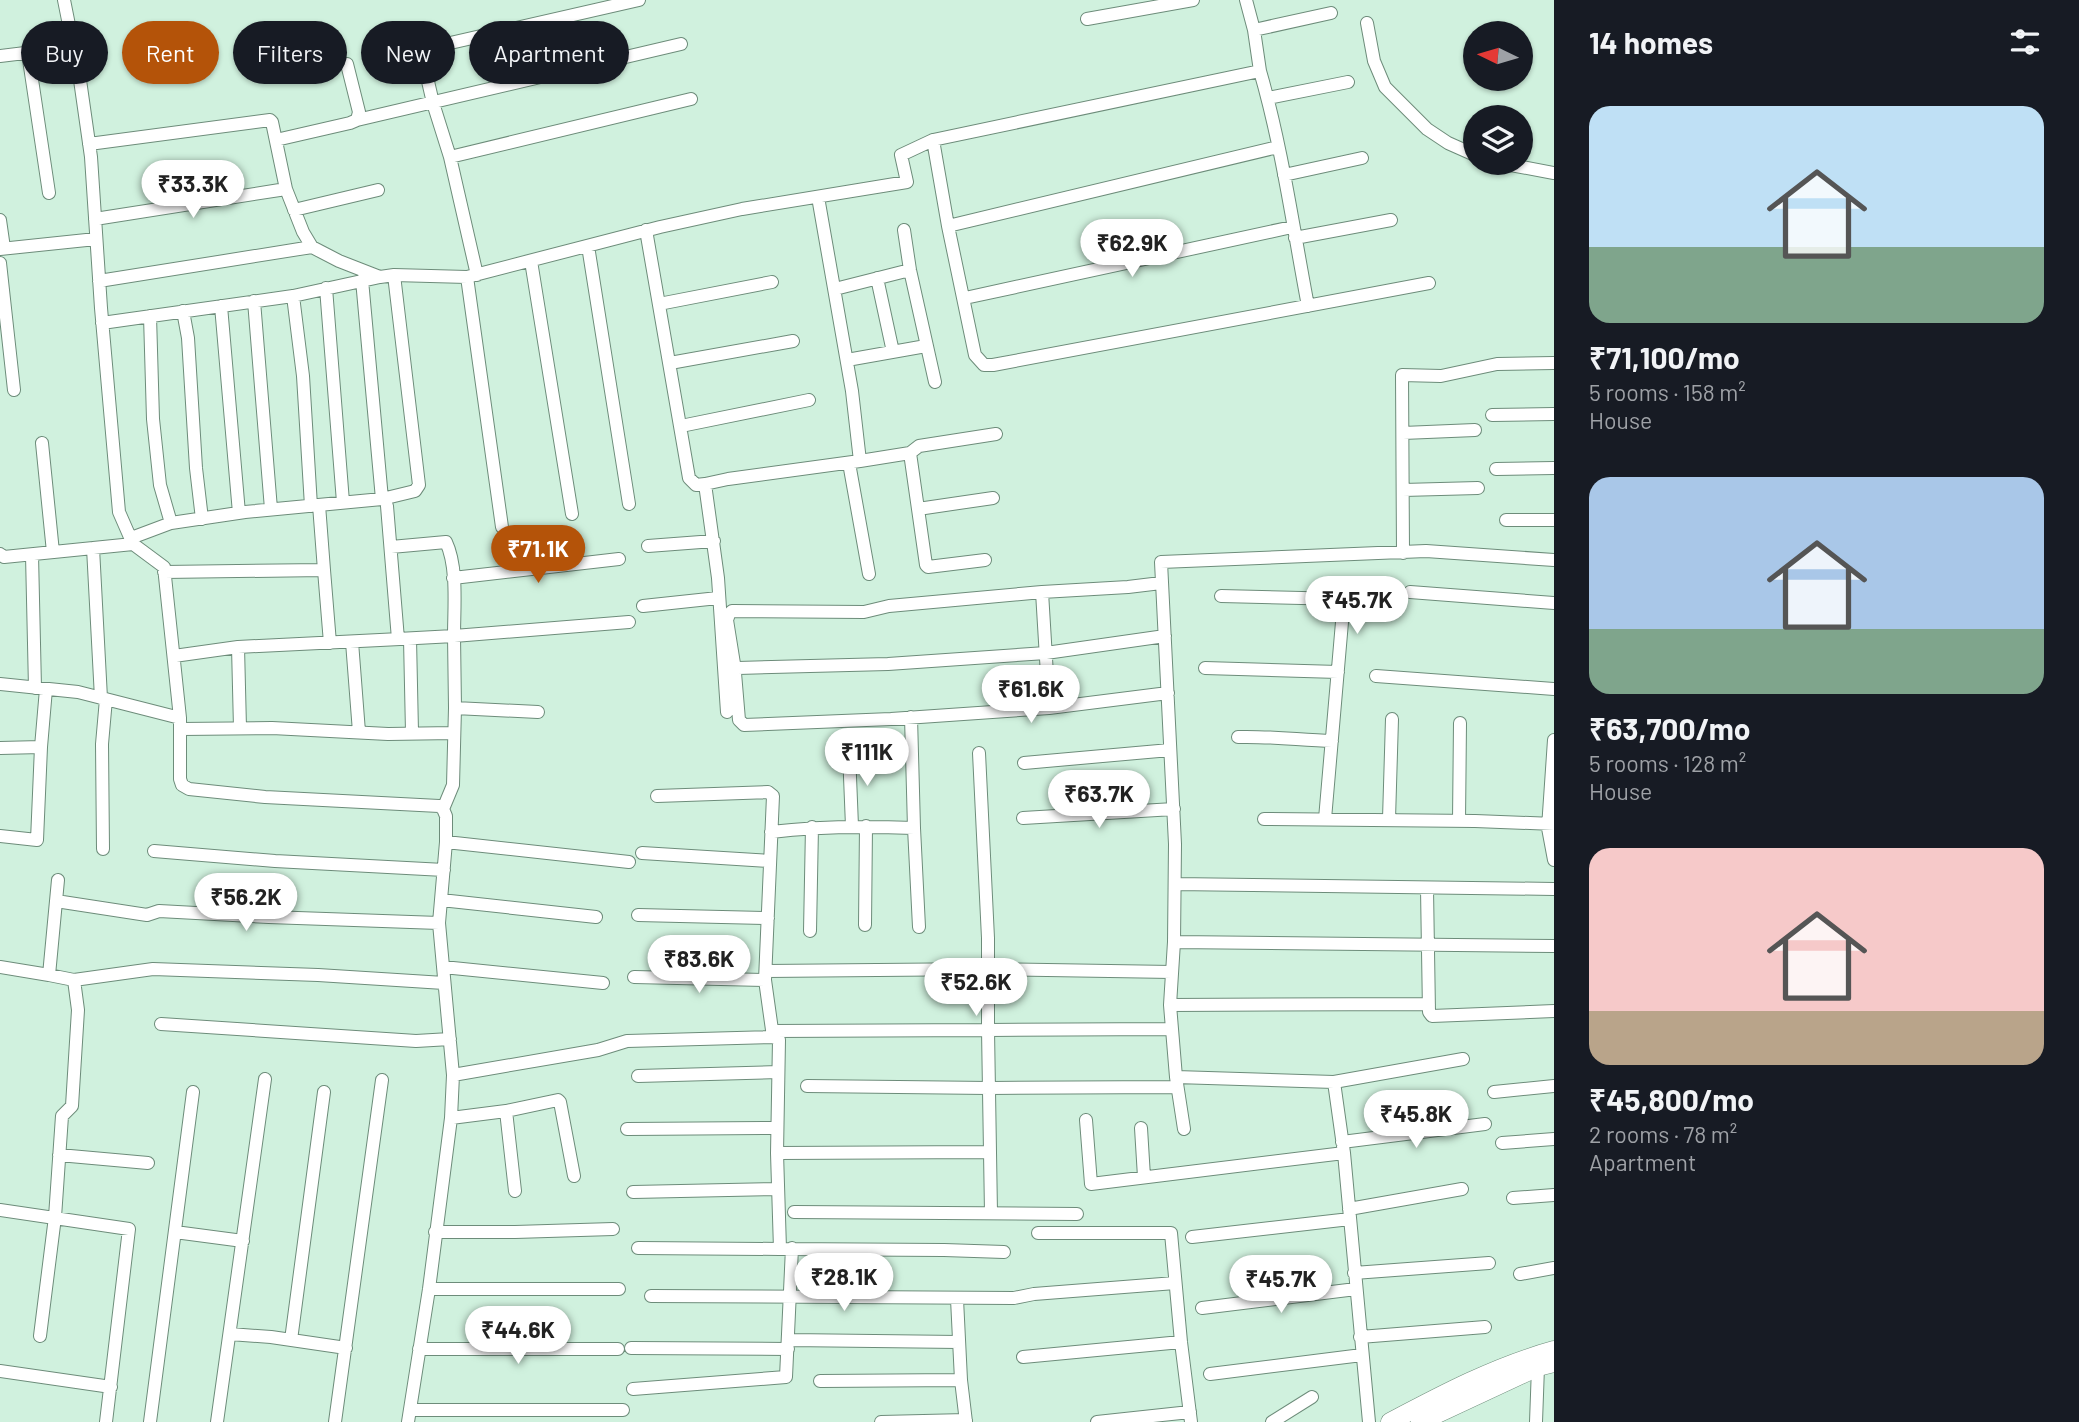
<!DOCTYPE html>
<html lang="en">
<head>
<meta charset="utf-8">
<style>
  body { margin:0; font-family:Barlow,sans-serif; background:#20242c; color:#f1f3f6; height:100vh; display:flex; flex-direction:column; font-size:26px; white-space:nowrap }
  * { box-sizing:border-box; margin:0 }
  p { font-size:23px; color:#9ea1a6 }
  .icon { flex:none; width:38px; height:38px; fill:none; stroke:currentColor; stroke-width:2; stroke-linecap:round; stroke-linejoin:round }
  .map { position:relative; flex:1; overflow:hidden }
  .side { display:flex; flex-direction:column; background:#171b24; width:525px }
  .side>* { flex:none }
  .hud { position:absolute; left:21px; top:21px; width:665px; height:63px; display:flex; gap:14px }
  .needle { width:46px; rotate:275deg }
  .controls { position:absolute; left:1463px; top:21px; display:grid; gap:14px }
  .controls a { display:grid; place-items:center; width:70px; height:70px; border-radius:50%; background:#171b24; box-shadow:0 2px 5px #0004; font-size:35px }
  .price { position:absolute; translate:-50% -60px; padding:0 16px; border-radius:24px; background:#fff; color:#222; font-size:23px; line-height:46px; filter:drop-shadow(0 2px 4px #0008) }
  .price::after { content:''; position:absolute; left:50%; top:42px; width:21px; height:16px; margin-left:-10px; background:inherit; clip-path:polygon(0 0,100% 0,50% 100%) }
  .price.current { background:#b45309; color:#fff }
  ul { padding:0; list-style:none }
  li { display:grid; align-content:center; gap:14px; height:371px; padding:0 35px }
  li span { display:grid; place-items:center; height:217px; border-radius:21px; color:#555 }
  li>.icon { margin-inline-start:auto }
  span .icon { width:126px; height:126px; fill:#fffc; stroke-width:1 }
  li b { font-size:30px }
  h2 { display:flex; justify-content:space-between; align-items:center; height:84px; padding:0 35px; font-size:30px }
  .tag { padding:0 24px; border-radius:32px; background:#171b24; box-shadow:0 2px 5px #0004; font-size:24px; line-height:63px }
  .tag.current { background:#b45309; color:#fff }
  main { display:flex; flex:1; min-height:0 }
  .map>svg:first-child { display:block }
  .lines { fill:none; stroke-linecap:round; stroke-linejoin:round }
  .street-casing { stroke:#6d8c7a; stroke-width:14 }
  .secondary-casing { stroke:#6d8c7a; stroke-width:19 }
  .street { stroke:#fff; stroke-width:12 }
  .secondary { stroke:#fff; stroke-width:18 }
</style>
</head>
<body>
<main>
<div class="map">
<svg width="1554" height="1422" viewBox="0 0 1554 1422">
  <rect width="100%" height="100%" fill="#d0f1de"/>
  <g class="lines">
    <!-- street casing -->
    <g class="street-casing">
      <path id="street" d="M 64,0 L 80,80 L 91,157 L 101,308 L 119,512 L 133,544 L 164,567 L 180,718 L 180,779 L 182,785 L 189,789 L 265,797 L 439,806 L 443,809 L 446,816 L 446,842 L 439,923 L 453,1075 L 451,1118 L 429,1289 L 408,1422
        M 1087,19 L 1193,0
        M 1367,23 L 1374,61 L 1385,87 L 1427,129 L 1448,143 L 1475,155
        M 1254,30 L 1331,13
        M 28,53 L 49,193
        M 0,56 L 74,47
        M 1260,71 C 1282,147 1293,227 1308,306
        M 1268,98 L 1348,82
        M 357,120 L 681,44
        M 276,140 L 350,123 L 357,120 L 359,112 L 347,64
        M 933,140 L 948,226 L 975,355 L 984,365 L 993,365 L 1429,283
        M 89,144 L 270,120 L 272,122 L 286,189 L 303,232 L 312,247 L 339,261 L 380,277 L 394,275 L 467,277 L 660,227 L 742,209 L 907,182 L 901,155 L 933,140 L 1260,71 L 1254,30 L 1246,0
        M 450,157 L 691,99
        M 1500,163 L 1554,173
        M 1284,175 L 1362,158
        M 294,210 L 378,190
        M 95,219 L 286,189
        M 0,220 L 4,248
        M 948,226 L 1278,147
        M 646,230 L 689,478 L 696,485 L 705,484 L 718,578 L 727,712
        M 904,230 L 910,270 L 935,382
        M 1295,238 L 1391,220
        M 588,246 L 629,504
        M 0,249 L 96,239
        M 531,261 L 572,514
        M 0,263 L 14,390
        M 477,275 L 450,157 L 433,103 L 421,51 L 424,49 L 639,0
        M 467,277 L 502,527
        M 877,278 L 893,352
        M 362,280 L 382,499
        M 99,281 L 312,247
        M 326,288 L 343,502
        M 835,289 L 910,270
        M 293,296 L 303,376 L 311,506
        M 965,298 L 1292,227
        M 254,301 L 271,509
        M 659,304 L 772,282
        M 221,306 L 239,513
        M 183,311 L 188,338 L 196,468 L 202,519
        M 150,316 L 153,419 L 160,485 L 171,523
        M 102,323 L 293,296 L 380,277
        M 847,360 L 926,346
        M 670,363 L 793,341
        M 1492,415 L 1554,414
        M 681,426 L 809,400
        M 1403,433 L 1475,430
        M 42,443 L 53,552
        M 910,453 L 919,446 L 996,434
        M 860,461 L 910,453 L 926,565 L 928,567 L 985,560
        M 849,463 L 869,574
        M 1496,469 L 1554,468
        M 705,484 L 728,479 L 860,461 L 852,391 L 818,197
        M 1403,490 L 1478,488
        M 387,506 L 398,639 L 454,636 L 455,708 L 453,785 L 443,809
        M 918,509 L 993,498
        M 1506,520 L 1554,520
        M 131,538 L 171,523 L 245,512 L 382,499 L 415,491 L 419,485 L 394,275
        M 648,546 L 714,541
        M 391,547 L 446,542 C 458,567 454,608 454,636 L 629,622
        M 93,548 L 101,698
        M 1403,553 L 1402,375 L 1441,376 L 1497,364 L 1554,363
        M 0,554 L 4,557 L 133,544
        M 32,555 L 35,688
        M 324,570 L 330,643
        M 164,572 L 324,570 L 319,505
        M 453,578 L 619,559
        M 1410,592 L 1554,603
        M 1221,596 L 1344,599 L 1325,819
        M 643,606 L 718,598
        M 1165,636 L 1046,653 L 888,664 L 738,668 L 735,673 L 739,720 L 744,725 L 891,719 L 1049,708 L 1168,693
        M 410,639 L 412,732
        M 352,642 L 359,732
        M 238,647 L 240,728
        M 174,656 L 238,647 L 400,639
        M 1205,668 L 1338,672
        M 735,670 L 727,620 L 729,614 L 732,611 L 864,612 L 889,606 L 1042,592
        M 1376,676 L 1554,689
        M 0,684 L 78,692 L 180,718
        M 455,708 L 538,712
        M 1049,708 L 1042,592 L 1128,587 L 1161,583
        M 911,717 L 914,828
        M 181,729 L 272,728 L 388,734 L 454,733
        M 1238,737 C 1270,736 1300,740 1332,741
        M 1554,740 L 1548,828 L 1554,860
        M 0,748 L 41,747 L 46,689
        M 849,752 L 852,826
        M 1024,763 L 1170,750
        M 1023,818 L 1174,809
        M 1264,819 L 1475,821 L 1554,824
        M 1389,819 L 1392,719
        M 1459,821 L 1460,723
        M 771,832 C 819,826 866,826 914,828 L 919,927
        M 0,836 L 37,840 L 41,747
        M 446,842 L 629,862
        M 103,849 L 102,744 L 106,699
        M 154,851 L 275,861 L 444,870
        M 642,853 L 770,861
        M 1175,884 L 1554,889
        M 1427,889 L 1429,1012 L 1432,1016 L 1554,1011
        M 441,900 L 596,917
        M 56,901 L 147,915 L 159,911 L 269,917 L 439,923
        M 638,915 L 768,918
        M 865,925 L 866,826
        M 810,931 L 812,827
        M 1174,942 L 1554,946
        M 0,967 L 49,975 L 58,880
        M 443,967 L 603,983
        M 766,971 L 988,969 L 1172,972
        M 634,977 L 765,980
        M 74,980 L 153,969 L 318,975 L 444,983
        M 1170,1005 L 1429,1004
        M 161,1024 L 416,1041 L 450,1039
        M 772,1031 L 988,1030 L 988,938 L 979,753
        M 773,1037 L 779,1040 L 777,1153 L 990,1152
        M 453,1075 L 598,1050 L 627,1041 L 773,1037 L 765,980 L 773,796 L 768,792 L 657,796
        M 638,1076 L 778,1072
        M 1176,1077 L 1170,1005 L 1174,942 L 1175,844 L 1161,562 L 1426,551 L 1554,560
        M 1334,1082 L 1463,1059
        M 807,1086 L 989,1088 L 1177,1087
        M 1494,1092 L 1554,1086
        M 506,1111 L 558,1100 L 560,1102 L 574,1176
        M 451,1118 L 506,1111 L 515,1191
        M 1086,1120 L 1091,1184 L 1344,1153
        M 1141,1128 L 1144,1177
        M 627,1129 L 777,1128
        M 1184,1129 L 1176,1077 L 1334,1082 L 1344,1153 L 1369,1422
        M 1342,1142 L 1485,1124
        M 1502,1143 L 1554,1139
        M 777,1153 L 780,1249 L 944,1250 L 1004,1252
        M 59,1155 L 148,1163
        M 633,1192 L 778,1189
        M 1513,1198 L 1554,1195
        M 1349,1209 L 1462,1189
        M 0,1210 L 129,1229 L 106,1422
        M 794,1212 L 1077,1214
        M 991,1213 L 988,1030 L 1172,1029
        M 175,1232 L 243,1241
        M 435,1232 L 515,1232 L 613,1229
        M 1038,1233 L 1171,1233 L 1181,1342 L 1191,1422
        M 1192,1237 L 1350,1219
        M 638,1248 L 780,1249
        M 1354,1273 L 1489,1263
        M 1520,1274 L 1554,1268
        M 429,1289 L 619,1289
        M 651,1296 L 1014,1298 L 1034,1294 L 1175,1283
        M 957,1299 L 961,1380 L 966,1422
        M 1202,1308 L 1356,1289
        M 230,1334 L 271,1337 L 346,1348
        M 40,1336 L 55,1217 L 62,1116 L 72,1106 L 78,1010 L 74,980 L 49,975
        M 1360,1337 L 1485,1327
        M 291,1340 L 324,1092
        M 789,1340 L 959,1342
        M 631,1348 L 788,1349
        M 419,1349 L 618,1349
        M 1023,1357 L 1181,1342
        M 0,1371 L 111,1387
        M 1210,1374 L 1362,1355
        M 820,1381 L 961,1380
        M 633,1389 L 786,1377 L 792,1248
        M 411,1410 L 623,1410
        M 150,1422 L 193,1092
        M 217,1422 L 265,1079
        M 335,1422 L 382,1080
        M 881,1422 L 966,1420
        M 1097,1422 L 1190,1412
        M 1272,1422 L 1312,1397
        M 1536,1422 L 1538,1367"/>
    </g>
    <!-- secondary casing -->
    <g class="secondary-casing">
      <path id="secondary" d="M 1390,1422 C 1443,1394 1496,1366 1554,1350
        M 1420,1422 L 1538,1367 L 1554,1363"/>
    </g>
    <!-- street -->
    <use href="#street" class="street"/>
    <!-- secondary -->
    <use href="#secondary" class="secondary"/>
  </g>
</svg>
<div class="controls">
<a><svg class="needle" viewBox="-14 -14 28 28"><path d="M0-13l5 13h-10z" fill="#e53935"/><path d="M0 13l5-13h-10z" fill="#9ea1a6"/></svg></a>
<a><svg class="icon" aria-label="layers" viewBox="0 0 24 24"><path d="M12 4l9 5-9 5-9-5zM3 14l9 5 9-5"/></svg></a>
</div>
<b class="price" style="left:193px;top:220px">₹33.3K</b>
<b class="price" style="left:1132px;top:279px">₹62.9K</b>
<b class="price current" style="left:538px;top:585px">₹71.1K</b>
<b class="price" style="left:1357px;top:636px">₹45.7K</b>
<b class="price" style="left:1031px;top:725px">₹61.6K</b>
<b class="price" style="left:867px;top:788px">₹111K</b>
<b class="price" style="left:1099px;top:830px">₹63.7K</b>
<b class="price" style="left:246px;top:933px">₹56.2K</b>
<b class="price" style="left:699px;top:995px">₹83.6K</b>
<b class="price" style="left:976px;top:1018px">₹52.6K</b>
<b class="price" style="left:1416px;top:1150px">₹45.8K</b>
<b class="price" style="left:844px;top:1313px">₹28.1K</b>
<b class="price" style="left:1281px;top:1315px">₹45.7K</b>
<b class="price" style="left:518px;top:1366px">₹44.6K</b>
<div class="hud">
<a class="tag">Buy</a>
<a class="tag current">Rent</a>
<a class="tag">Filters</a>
<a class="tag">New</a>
<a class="tag">Apartment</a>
</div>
</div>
<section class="side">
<h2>14 homes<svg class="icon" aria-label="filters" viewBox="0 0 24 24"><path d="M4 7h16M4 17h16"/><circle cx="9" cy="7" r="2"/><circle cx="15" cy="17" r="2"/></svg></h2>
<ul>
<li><span style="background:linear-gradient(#bfe0f5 65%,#7fa58c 0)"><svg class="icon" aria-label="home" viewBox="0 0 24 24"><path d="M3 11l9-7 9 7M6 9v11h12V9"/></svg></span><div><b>₹71,100/mo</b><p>5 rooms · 158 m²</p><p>House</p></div></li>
<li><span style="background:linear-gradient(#a9c7e8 70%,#7fa58c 0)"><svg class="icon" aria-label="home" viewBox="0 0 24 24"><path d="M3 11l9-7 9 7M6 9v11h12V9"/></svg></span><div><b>₹63,700/mo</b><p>5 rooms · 128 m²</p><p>House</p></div></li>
<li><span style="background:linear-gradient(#f6c9c9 75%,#b9a48a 0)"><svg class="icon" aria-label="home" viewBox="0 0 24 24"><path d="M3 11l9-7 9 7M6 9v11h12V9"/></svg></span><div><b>₹45,800/mo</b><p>2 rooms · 78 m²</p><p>Apartment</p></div></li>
</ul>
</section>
</main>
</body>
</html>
